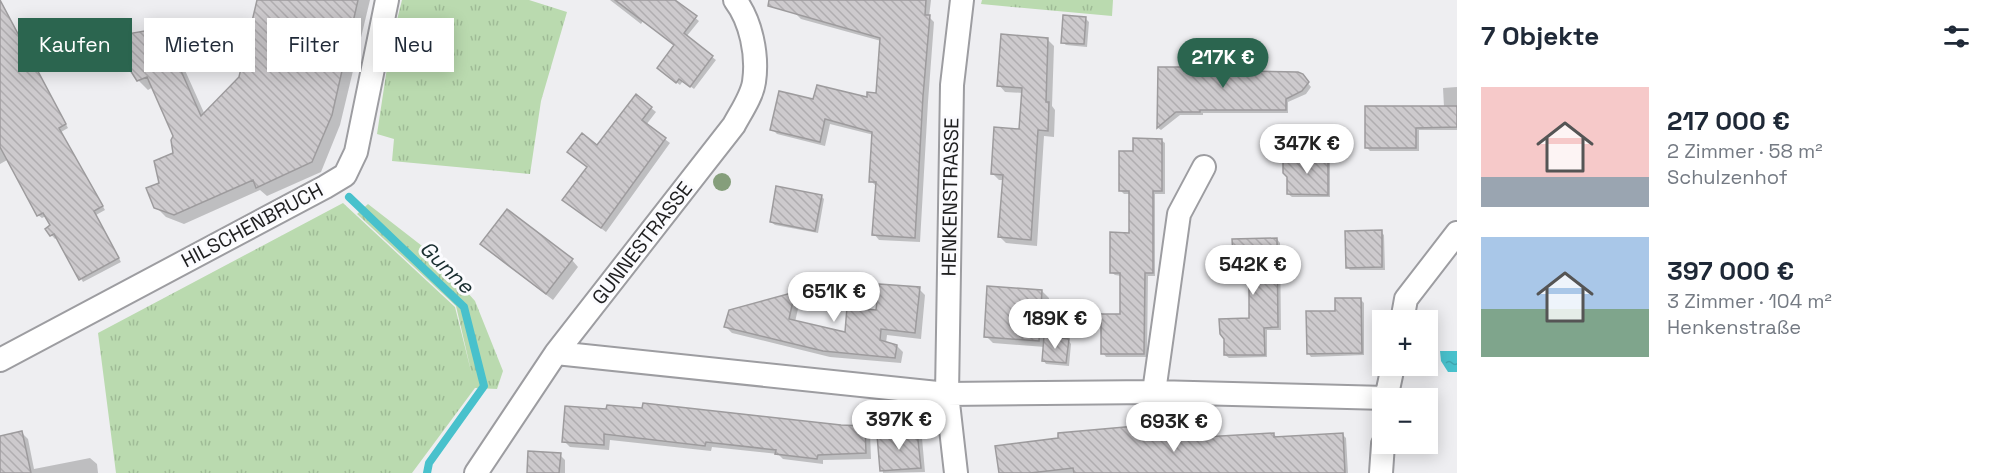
<!DOCTYPE html>
<html lang="de">
<head>
<meta charset="utf-8">
<style>
  body { margin:0; font-family:"Space Grotesk",sans-serif; background:#f6f6f7; color:#1f2937; height:100vh; display:flex; flex-direction:column; font-size:22px; white-space:nowrap }
  * { box-sizing:border-box; margin:0 }
  p { font-size:20px; color:#747a83 }
  .icon { flex:none; width:33px; height:33px; fill:none; stroke:currentColor; stroke-width:2; stroke-linecap:round; stroke-linejoin:round }
  .map { position:relative; flex:1; overflow:hidden }
  .details { display:flex; flex-direction:column; background:#fff; width:540px }
  .details>* { flex:none }
  .hud { position:absolute; left:18px; top:18px; width:570px; height:54px; display:flex; gap:12px }
  .fabs { position:absolute; left:1372px; top:310px; display:grid; gap:12px }
  .fabs a { display:grid; place-items:center; width:66px; height:66px; border-radius:0px; background:#fff; box-shadow:0 3px 15px #0003; font-size:30px }
  .price { position:absolute; translate:-50% -51px; padding:0 14px; border-radius:21px; background:#fff; color:#222; font-size:20px; line-height:39px; filter:drop-shadow(0 2px 3px #0008) }
  .price::after { content:''; position:absolute; left:50%; top:36px; width:18px; height:14px; margin-left:-9px; background:inherit; clip-path:polygon(0 0,100% 0,50% 100%) }
  .price.active { background:#2b654f; color:#fff }
  ul { padding:0; list-style:none }
  li { display:flex; align-items:center; gap:18px; height:150px; padding:0 24px }
  li span { display:grid; place-items:center; flex:none; width:168px; height:120px; border-radius:0px; color:#555 }
  li>.icon { margin-inline-start:auto }
  span .icon { width:72px; height:72px; fill:#fffc; stroke-width:1 }
  li b { font-size:26px }
  h2 { display:flex; justify-content:space-between; align-items:center; height:72px; padding:0 24px; font-size:26px }
  .tag { padding:0 21px; border-radius:0px; background:#fff; box-shadow:0 3px 15px #0003; font-size:21px; line-height:54px }
  .tag.active { background:#2b654f; color:#fff }
  main { display:flex; flex:1; min-height:0 }
  .map>svg:first-child { display:block }
  .grass { fill:url(#grass-tufts) }
  .water { fill:url(#water-ripples) }
  .shadow { fill:#0003 }
  .lines { fill:none; stroke-linecap:round; stroke-linejoin:round }
  .stream { stroke:#48c1cc; stroke-width:8 }
  .building { fill:url(#building-back-hatch); stroke:#9d9b9d; stroke-width:1.5 }
  .street-casing { stroke:#9d9da1; stroke-width:26 }
  .street { stroke:#fff; stroke-width:22 }
  .tree { fill:#859e7b }
  .labels { text-anchor:middle; dominant-baseline:central; stroke-width:6; stroke-linejoin:round; paint-order:stroke }
  .street-label { font-size:20px; fill:#1f1f20; stroke:#fbfbfe }
  .water-label { font-size:21px; font-style:italic; fill:#182d2f; stroke:#fbfbfe }
</style>
</head>
<body>
<main>
<div class="map">
<svg width="1457" height="473" viewBox="0 0 1457 473">
  <defs>
    <pattern id="grass-tufts" width="24" height="20" patternUnits="userSpaceOnUse" patternTransform="scale(1.5)"><rect width="24" height="20" fill="#badaaf"/><path d="M3 7l-1-3M5 7V3M7 7l1-3M15 17l-1-3M17 17v-4M19 17l1-3" fill="none" stroke="#9fbb96"/></pattern>
    <pattern id="water-ripples" width="26" height="14" patternUnits="userSpaceOnUse" patternTransform="scale(1.5)"><rect width="26" height="14" fill="#48c1cc"/><path d="M2 4q2-2 4 0t4 0M15 11q2-2 4 0t4 0" fill="none" stroke="#3fa5af"/></pattern>
    <pattern id="building-back-hatch" width="6" height="6" patternUnits="userSpaceOnUse" patternTransform="scale(1.5)"><rect width="6" height="6" fill="#cdcacd"/><path d="M-1 5l2 2M0 0l6 6M5-1l2 2" fill="none" stroke="#b0adb0"/></pattern>
  </defs>
  <rect width="100%" height="100%" fill="#eeeef1"/>
  <!-- grass -->
  <path class="grass" d="M 402,0 L 529,0 L 567,12 L 541,101 L 530,174 L 392,161 L 394,139 L 377,134 L 390,48 Z
    M 982,0 L 1113,0 L 1112,16 L 981,4 Z
    M 343,203 L 455,307 L 472,375 L 456,306 L 357,214 L 368,204 L 435,256 L 475,301 L 503,371 L 497,389 L 475,388 L 412,473 L 116,473 L 98,333 Z"/>
  <!-- water -->
  <path class="water" d="M 1440,351 L 1457,351 L 1457,372 L 1448,372 L 1441,361 Z"/>
  <!-- shadow -->
  <path class="shadow" d="M 0,0 L 68,128 L 61,132 L 105,210 L 96,215 L 121,262 L 83,282 L 58,237 L 55,239 L 47,230 L 51,225 L 46,216 L 42,218 L 38,215 L 9,159 L 0,164 Z
    M 258,0 L 370,0 L 340,125 L 321,172 L 267,196 L 260,190 L 184,224 L 166,217 L 156,207 L 160,184 L 174,153 L 175,136 L 153,87 L 148,90 L 138,80 L 161,29 L 171,39 L 205,115 L 240,78 Z
    M 610,0 L 673,0 L 699,21 L 686,37 L 716,60 L 694,89 L 683,81 L 680,85 L 662,71 L 676,46 L 643,21 L 641,24 Z
    M 800,0 L 931,0 L 929,17 L 934,22 L 928,102 L 920,242 L 879,240 L 874,234 L 876,186 L 871,181 L 874,135 L 830,124 L 825,146 L 777,134 L 772,129 L 815,101 L 868,99 L 877,94 L 881,41 L 801,19 L 796,14 Z
    M 1086,19 L 1089,22 L 1087,47 L 1066,45 L 1062,42 Z
    M 1048,40 L 1054,46 L 1052,106 L 1055,110 L 1054,137 L 1044,136 L 1037,246 L 1006,243 L 1000,237 L 1004,180 L 999,180 L 992,173 L 1020,130 L 1023,93 L 1005,92 L 999,85 Z
    M 1242,63 L 1245,66 L 1245,73 L 1302,76 L 1311,87 L 1306,94 L 1288,102 L 1288,113 L 1203,113 L 1203,115 L 1180,115 L 1161,130 L 1158,128 L 1159,69 L 1200,69 Z
    M 1457,87 L 1457,130 L 1419,130 L 1419,151 L 1370,151 L 1366,147 L 1444,107 L 1443,88 Z
    M 651,108 L 656,112 L 646,125 L 670,143 L 606,232 L 569,204 L 597,147 Z
    M 1161,140 L 1165,143 L 1165,194 L 1155,194 L 1155,276 L 1148,276 L 1147,357 L 1106,357 L 1103,353 L 1121,315 L 1121,276 L 1115,275 L 1111,272 L 1130,234 L 1130,194 L 1124,194 L 1120,190 L 1135,152 Z
    M 1327,159 L 1330,162 L 1330,197 L 1292,197 L 1288,194 Z
    M 821,196 L 824,199 L 818,233 L 775,225 L 771,222 Z
    M 1381,232 L 1384,235 L 1385,270 L 1350,270 L 1347,267 Z
    M 1277,239 L 1280,243 L 1281,330 L 1267,330 L 1267,357 L 1229,358 L 1225,355 L 1250,319 L 1250,279 L 1233,279 L 1229,276 Z
    M 489,251 L 572,260 L 578,267 L 553,300 Z
    M 919,289 L 925,295 L 921,339 L 887,335 L 886,343 L 897,346 L 903,352 L 901,363 L 830,357 L 732,333 L 726,327 L 794,294 L 800,300 L 795,322 L 846,334 Z
    M 1042,291 L 1049,298 L 1046,338 L 1068,340 L 1071,344 L 1069,366 L 1046,364 L 1043,360 L 1045,347 L 993,343 L 986,336 Z
    M 1360,299 L 1364,303 L 1364,355 L 1311,357 L 1308,353 L 1336,312 Z
    M 566,408 L 864,427 L 870,433 L 871,459 L 823,460 L 823,464 L 783,459 L 778,454 L 712,447 L 711,451 L 610,440 L 609,450 L 570,447 L 564,441 Z
    M 1146,427 L 1149,430 L 1150,438 L 1203,434 L 1207,437 L 1273,434 L 1277,437 L 1343,435 L 1346,438 L 1348,473 L 1000,473 Z
    M 22,433 L 28,439 L 34,469 L 90,458 L 97,464 L 98,473 L 0,473 L 0,437 Z
    M 917,433 L 922,438 L 925,472 L 883,473 L 878,437 Z
    M 560,455 L 565,460 L 565,473 L 528,473 Z"/>
  <g class="lines">
    <!-- stream -->
    <path class="stream" d="M 349,197 L 464,307 L 484,386 L 429,463 L 427,473"/>
  </g>
  <!-- building -->
  <path class="building" d="M 0,0 L 66,124 L 59,128 L 103,206 L 94,211 L 119,258 L 79,280 L 54,234 L 50,236 L 45,229 L 50,225 L 43,213 L 37,216 L 0,147 Z
    M 257,0 L 358,0 L 332,115 L 312,162 L 256,188 L 253,180 L 174,215 L 154,208 L 146,188 L 159,183 L 154,161 L 173,153 L 171,140 L 173,136 L 147,77 L 137,81 L 130,70 L 121,35 L 162,28 L 201,116 L 239,77 Z
    M 615,0 L 675,0 L 697,16 L 684,33 L 713,56 L 690,87 L 679,79 L 676,83 L 657,68 L 674,45 Z
    M 769,0 L 926,0 L 925,15 L 930,15 L 923,96 L 915,238 L 872,235 L 876,182 L 869,182 L 872,132 L 825,119 L 820,142 L 770,130 L 779,91 L 813,99 L 817,85 L 867,97 L 867,92 L 876,93 L 880,38 L 768,6 Z
    M 1063,15 L 1086,17 L 1084,44 L 1061,43 Z
    M 1001,34 L 1048,38 L 1046,102 L 1049,102 L 1048,131 L 1038,130 L 1031,240 L 998,237 L 1003,175 L 991,174 L 994,127 L 1019,129 L 1022,88 L 997,86 Z
    M 1199,61 L 1242,61 L 1242,71 L 1298,72 L 1303,74 L 1309,82 L 1302,91 L 1286,99 L 1286,110 L 1200,110 L 1200,112 L 1176,112 L 1157,128 L 1158,67 L 1199,67 Z
    M 636,94 L 652,107 L 642,120 L 666,138 L 601,228 L 562,200 L 587,167 L 567,152 L 582,133 L 597,145 Z
    M 1365,106 L 1457,106 L 1457,127 L 1416,128 L 1416,148 L 1365,148 Z
    M 1133,138 L 1162,139 L 1162,191 L 1153,191 L 1153,273 L 1145,273 L 1144,354 L 1101,354 L 1101,314 L 1120,314 L 1120,273 L 1110,273 L 1110,232 L 1129,233 L 1129,191 L 1119,191 L 1119,151 L 1133,151 Z
    M 1283,157 L 1328,157 L 1328,195 L 1287,194 L 1287,177 L 1283,173 Z
    M 776,186 L 822,195 L 815,231 L 770,222 Z
    M 507,209 L 573,259 L 546,294 L 480,244 Z
    M 1382,230 L 1382,267 L 1346,268 L 1345,231 Z
    M 1277,238 L 1278,327 L 1264,328 L 1265,355 L 1224,355 L 1224,339 L 1220,334 L 1219,319 L 1249,318 L 1249,276 L 1228,276 L 1228,260 L 1233,255 L 1232,239 Z
    M 879,284 L 920,287 L 915,333 L 881,329 L 880,340 L 897,345 L 895,358 L 823,351 L 724,327 L 729,310 L 795,292 L 789,319 L 845,332 L 847,307 L 876,310 Z
    M 987,286 L 1042,290 L 1039,341 L 984,337 Z
    M 1335,298 L 1361,298 L 1362,353 L 1307,354 L 1306,311 L 1335,311 Z
    M 1044,336 L 1069,339 L 1066,363 L 1042,361 Z
    M 643,403 L 841,425 L 865,426 L 866,453 L 818,455 L 817,459 L 775,454 L 776,450 L 706,442 L 705,446 L 604,434 L 604,445 L 562,442 L 565,406 L 606,409 L 607,405 L 642,408 Z
    M 1147,425 L 1147,436 L 1204,433 L 1204,437 L 1274,433 L 1274,437 L 1343,433 L 1345,473 L 1074,473 L 1073,468 L 1030,473 L 999,473 L 995,446 L 1058,438 L 1058,433 Z
    M 22,431 L 31,473 L 0,473 L 0,436 Z
    M 917,431 L 921,468 L 880,471 L 877,435 Z
    M 528,451 L 561,453 L 559,473 L 527,473 Z"/>
  <g class="lines">
    <!-- street casing -->
    <g class="street-casing">
      <path id="street" d="M 1402,321 L 1406,299 L 1457,233
        M 556,353 L 947,394 L 1154,392 L 1386,398
        M 0,360 L 325,187 L 345,175 L 356,152 L 387,0
        M 1154,392 L 1179,214 L 1204,167
        M 1386,399 L 1393,366
        M 476,473 L 556,353 L 734,125 C 741,112 752,96 754,82 C 758,55 751,21 735,0
        M 956,473 L 947,394 L 952,85 L 962,0
        M 1381,473 L 1383,444"/>
    </g>
    <!-- street -->
    <use href="#street" class="street"/>
  </g>
  <!-- trees -->
  <circle class="tree" cx="722" cy="182" r="9"/>
  <g class="labels">
    <!-- street labels -->
    <g class="street-label">
      <text transform="translate(950 197) rotate(-89)">HENKENSTRASSE</text>
      <text transform="translate(252 225) rotate(-28)">HILSCHENBRUCH</text>
      <text transform="translate(642 243) rotate(-52)">GUNNESTRASSE</text>
    </g>
    <!-- water labels -->
    <g class="water-label">
      <text transform="translate(447 267) rotate(44)">Gunne</text>
    </g>
  </g>
</svg>
<div class="fabs">
<a>+</a>
<a>−</a>
</div>
<b class="price active" style="left:1223px;top:89px">217K €</b>
<b class="price" style="left:1307px;top:175px">347K €</b>
<b class="price" style="left:1253px;top:296px">542K €</b>
<b class="price" style="left:834px;top:323px">651K €</b>
<b class="price" style="left:1055px;top:350px">189K €</b>
<b class="price" style="left:899px;top:451px">397K €</b>
<b class="price" style="left:1174px;top:453px">693K €</b>
<div class="hud">
<a class="tag active">Kaufen</a>
<a class="tag">Mieten</a>
<a class="tag">Filter</a>
<a class="tag">Neu</a>
</div>
</div>
<section class="details">
<h2>7 Objekte<svg class="icon" aria-label="filters" viewBox="0 0 24 24"><path d="M4 7h16M4 17h16"/><circle cx="9" cy="7" r="2"/><circle cx="15" cy="17" r="2"/></svg></h2>
<ul>
<li><span style="background:linear-gradient(#f6c9c9 75%,#9aa5b1 0)"><svg class="icon" aria-label="home" viewBox="0 0 24 24"><path d="M3 11l9-7 9 7M6 9v11h12V9"/></svg></span><div><b>217 000 €</b><p>2 Zimmer · 58 m²</p><p>Schulzenhof</p></div></li>
<li><span style="background:linear-gradient(#a9c7e8 60%,#7fa58c 0)"><svg class="icon" aria-label="home" viewBox="0 0 24 24"><path d="M3 11l9-7 9 7M6 9v11h12V9"/></svg></span><div><b>397 000 €</b><p>3 Zimmer · 104 m²</p><p>Henkenstraße</p></div></li>
</ul>
</section>
</main>
</body>
</html>
